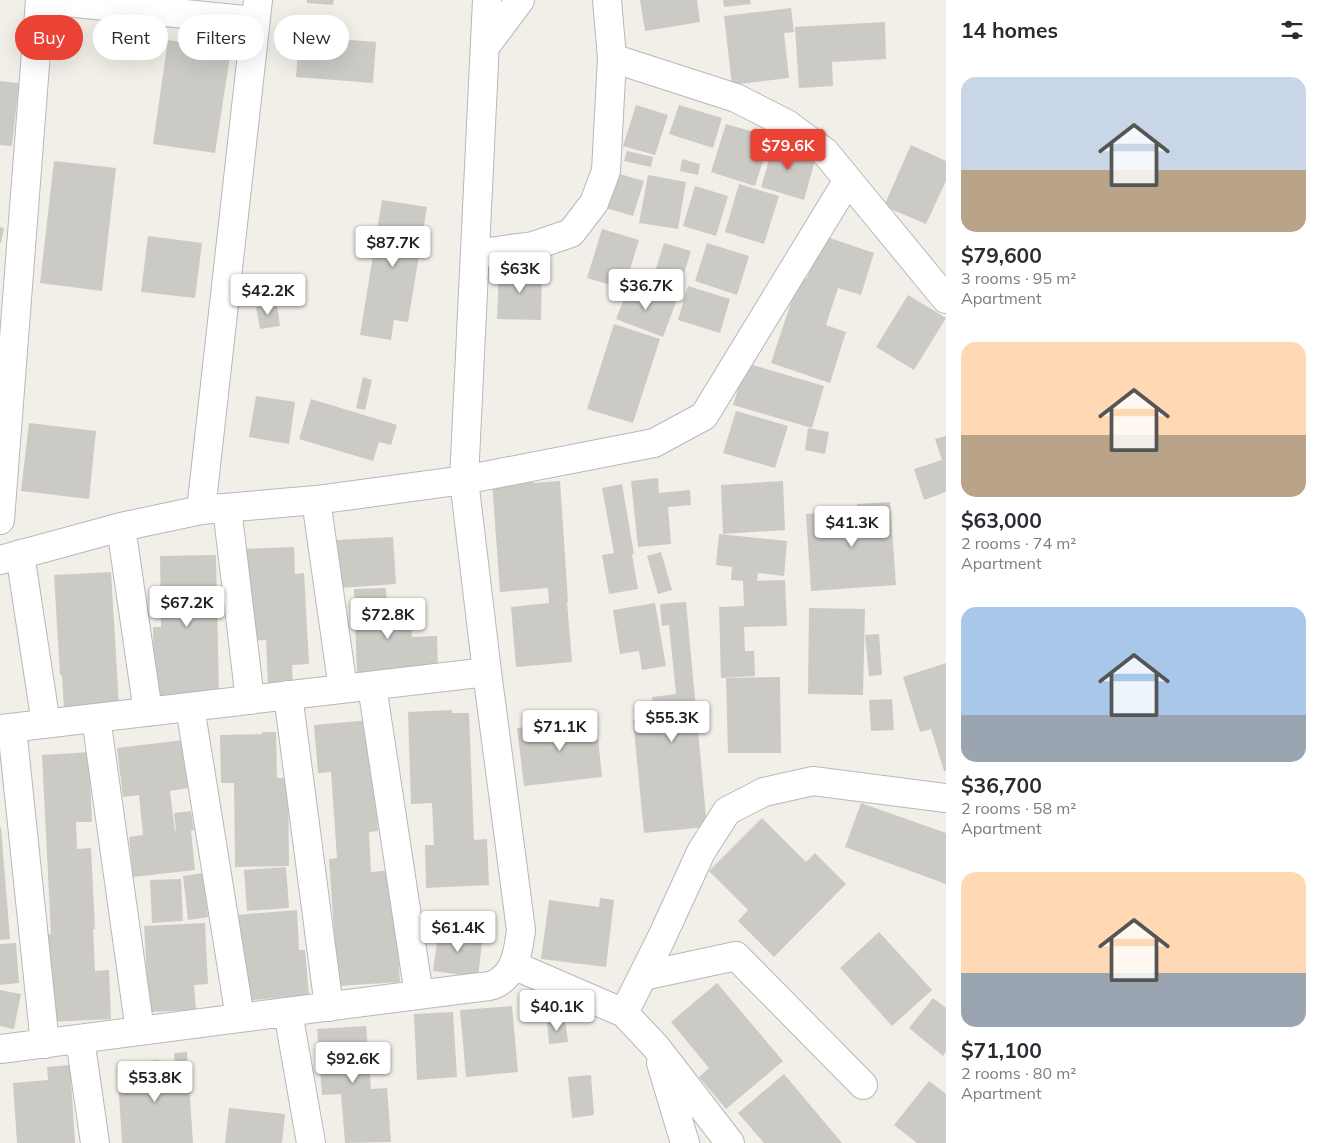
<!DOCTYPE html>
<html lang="en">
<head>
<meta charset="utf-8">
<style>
  body { margin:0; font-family:Mulish,sans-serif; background:#f7f7f7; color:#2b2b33; height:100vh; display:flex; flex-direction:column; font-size:19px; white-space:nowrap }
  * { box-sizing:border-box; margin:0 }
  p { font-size:16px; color:#7c7c81 }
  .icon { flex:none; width:28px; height:28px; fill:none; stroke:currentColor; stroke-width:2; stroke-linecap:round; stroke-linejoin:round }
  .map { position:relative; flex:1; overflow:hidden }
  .panel { display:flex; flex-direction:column; background:#fff; width:375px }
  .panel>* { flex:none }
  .top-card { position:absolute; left:15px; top:15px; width:475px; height:45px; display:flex; gap:10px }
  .price { position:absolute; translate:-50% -42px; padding:0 11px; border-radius:5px; background:#fff; color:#222; font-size:16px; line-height:32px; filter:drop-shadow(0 1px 2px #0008) }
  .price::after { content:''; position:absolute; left:50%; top:30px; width:15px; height:11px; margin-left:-8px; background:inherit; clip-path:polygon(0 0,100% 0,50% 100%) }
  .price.current { background:#ea4335; color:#fff }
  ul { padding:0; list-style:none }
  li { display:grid; align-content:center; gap:10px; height:265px; padding:0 15px }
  li span { display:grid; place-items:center; height:155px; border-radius:15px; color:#555 }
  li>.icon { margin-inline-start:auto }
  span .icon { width:90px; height:90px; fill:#fffc; stroke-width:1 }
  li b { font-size:21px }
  h2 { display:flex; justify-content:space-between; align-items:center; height:60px; padding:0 15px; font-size:21px }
  .pill { padding:0 18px; border-radius:22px; background:#fff; box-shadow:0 5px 20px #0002; font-size:18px; line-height:45px }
  .pill.current { background:#ea4335; color:#fff }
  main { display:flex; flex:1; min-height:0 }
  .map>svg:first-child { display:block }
  .building { fill:#cccac5 }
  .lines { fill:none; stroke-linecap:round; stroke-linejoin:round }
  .minor-casing { stroke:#b5b8bc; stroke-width:30 }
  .minor { stroke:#fff; stroke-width:28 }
</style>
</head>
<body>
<main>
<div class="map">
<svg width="946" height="1143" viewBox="0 0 946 1143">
  <rect width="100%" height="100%" fill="#f1efe8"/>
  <!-- building -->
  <path class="building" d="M 307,0 L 334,0 L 333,5 L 307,3 Z
    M 640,0 L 697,0 L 700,22 L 645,31 Z
    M 723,0 L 750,0 L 751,4 L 724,7 Z
    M 791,8 L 794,32 L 784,33 L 789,78 L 732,85 L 724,16 Z
    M 885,22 L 886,59 L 832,62 L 833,86 L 799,88 L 795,27 Z
    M 299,36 L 376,42 L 373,83 L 296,77 Z
    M 168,40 L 231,50 L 215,153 L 153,144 Z
    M 0,81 L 19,83 L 12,146 L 0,145 Z
    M 636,105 L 668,115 L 655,155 L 623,146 Z
    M 679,105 L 722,118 L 713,148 L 669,134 Z
    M 726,124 L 761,134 L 755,156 L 764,158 L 755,186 L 711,172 Z
    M 775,140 L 798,147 L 796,155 L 815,160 L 804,200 L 761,187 Z
    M 911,145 L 946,161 L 946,181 L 926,224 L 884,206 Z
    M 627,151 L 653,157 L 651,167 L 624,161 Z
    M 682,159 L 700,164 L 698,175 L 680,171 Z
    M 54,161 L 116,168 L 102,291 L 40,283 Z
    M 616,173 L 644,181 L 633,216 L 606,208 Z
    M 648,175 L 686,182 L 678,229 L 639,223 Z
    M 739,184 L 779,196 L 764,244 L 725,232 Z
    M 695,186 L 728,196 L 716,236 L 683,226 Z
    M 382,200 L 427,207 L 408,322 L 394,320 L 391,340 L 360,335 Z
    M 0,227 L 4,228 L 1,243 L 0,243 Z
    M 602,229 L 639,240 L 624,289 L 587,278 Z
    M 821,235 L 874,253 L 861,295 L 838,288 L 826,325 L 846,332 L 830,383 L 771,363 L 800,275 L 807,278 Z
    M 148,236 L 202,243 L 195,298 L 141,292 Z
    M 664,243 L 691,251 L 681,283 L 654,275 Z
    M 707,243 L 749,256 L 737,295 L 695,281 Z
    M 499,267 L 542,268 L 541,320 L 497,319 Z
    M 630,284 L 676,302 L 663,337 L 616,319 Z
    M 688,286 L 730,299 L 720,333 L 678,320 Z
    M 908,295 L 946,318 L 914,370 L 876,347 Z
    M 277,304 L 280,326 L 260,329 L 256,307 Z
    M 614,324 L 660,339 L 633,423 L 587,409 Z
    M 746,363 L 824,386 L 812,428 L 733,405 Z
    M 363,377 L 372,380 L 365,410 L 356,408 Z
    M 256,396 L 295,402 L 289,444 L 249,437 Z
    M 311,399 L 397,425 L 391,445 L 379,442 L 373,461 L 299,439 Z
    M 736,411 L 788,426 L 775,468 L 723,453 Z
    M 29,423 L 96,431 L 89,499 L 21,491 Z
    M 808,428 L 829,432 L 825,454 L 805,450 Z
    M 946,436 L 946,492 L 924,500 L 914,469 L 942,460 L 935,439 Z
    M 658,478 L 659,493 L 690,490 L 691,505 L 668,507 L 671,544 L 638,547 L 631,481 Z
    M 532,480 L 533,483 L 560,481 L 568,602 L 567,602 L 572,662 L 516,667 L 511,607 L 549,603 L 548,588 L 500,592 L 492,482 Z
    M 783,481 L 785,530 L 723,534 L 721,485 Z
    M 622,484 L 634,554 L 632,554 L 638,589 L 609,594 L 602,555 L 614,553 L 602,488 Z
    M 890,502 L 896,585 L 811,591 L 806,514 L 857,511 L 857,504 Z
    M 719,534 L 787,541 L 784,576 L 758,573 L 757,581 L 785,580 L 787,626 L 744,627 L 745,651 L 754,651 L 755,676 L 721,678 L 719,607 L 744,606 L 743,581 L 731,580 L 732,567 L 716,565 Z
    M 393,537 L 396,584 L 340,588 L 337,540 Z
    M 294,547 L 295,574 L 304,573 L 309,664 L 292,665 L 293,685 L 268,686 L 266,640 L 249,641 L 244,549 Z
    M 661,552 L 672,590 L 658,594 L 647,556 Z
    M 216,555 L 219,695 L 154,696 L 153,627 L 161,627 L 160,556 Z
    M 111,572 L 119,706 L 64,709 L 62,675 L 60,675 L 54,575 Z
    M 386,588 L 388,627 L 411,626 L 412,637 L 437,636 L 438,672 L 357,675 L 354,589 Z
    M 686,602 L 707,827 L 644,833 L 633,720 L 654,718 L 652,697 L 676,694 L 669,625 L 662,626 L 660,604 Z
    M 655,603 L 666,666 L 642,670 L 639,651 L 620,654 L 613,610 Z
    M 809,608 L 865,609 L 863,695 L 808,694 Z
    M 879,634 L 882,675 L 869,676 L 865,635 Z
    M 946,663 L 946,771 L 944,771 L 931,729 L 920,732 L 903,677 Z
    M 780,677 L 781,753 L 728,753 L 726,678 Z
    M 892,699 L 894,730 L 871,731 L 869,700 Z
    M 452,710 L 452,713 L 469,713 L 474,840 L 487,839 L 489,885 L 426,888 L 425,845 L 434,845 L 432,803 L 411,804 L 408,712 Z
    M 596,718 L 602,777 L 524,786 L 517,728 Z
    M 371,720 L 378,831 L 369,832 L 371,872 L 393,870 L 400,982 L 338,986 L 329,859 L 337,858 L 331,772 L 318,773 L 314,725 Z
    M 262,732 L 276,732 L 277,778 L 288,778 L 289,866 L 235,867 L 234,783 L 221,783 L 220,735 L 262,734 Z
    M 183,740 L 188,788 L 170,791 L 175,831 L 176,831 L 174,813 L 191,811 L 194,830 L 191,831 L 195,870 L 133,877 L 129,837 L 143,835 L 139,795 L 123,797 L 117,748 Z
    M 89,752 L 92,822 L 76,822 L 77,849 L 91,848 L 95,929 L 93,929 L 95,971 L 109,970 L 111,1019 L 50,1022 L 45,934 L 51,934 L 42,755 Z
    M 861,803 L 946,833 L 946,884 L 845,847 Z
    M 762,818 L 806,862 L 815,853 L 846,884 L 774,957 L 738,921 L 748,910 L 709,871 Z
    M 0,827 L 1,827 L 10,939 L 0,940 Z
    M 286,867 L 289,908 L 247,911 L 244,870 Z
    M 203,873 L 208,917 L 188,920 L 183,876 Z
    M 181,879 L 183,921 L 152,923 L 150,880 Z
    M 600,898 L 614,900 L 606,967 L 541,959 L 549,900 L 599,907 Z
    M 297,910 L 299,950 L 305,950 L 309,995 L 243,1001 L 236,915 Z
    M 205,923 L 208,984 L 194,985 L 196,1010 L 149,1012 L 144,926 Z
    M 439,928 L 483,934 L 478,977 L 433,971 Z
    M 879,932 L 932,990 L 892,1026 L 840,968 Z
    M 16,943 L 19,983 L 0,985 L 0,944 Z
    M 717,983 L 783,1061 L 726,1109 L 699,1077 L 709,1068 L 671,1022 Z
    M 0,990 L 21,994 L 14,1029 L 0,1026 Z
    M 933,998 L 946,1008 L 946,1051 L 943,1056 L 909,1028 Z
    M 512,1006 L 518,1072 L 466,1077 L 460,1010 Z
    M 453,1012 L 457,1077 L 417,1080 L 414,1014 Z
    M 565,1019 L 568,1042 L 549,1044 L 547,1021 Z
    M 366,1026 L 371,1089 L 387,1088 L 391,1142 L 345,1143 L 341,1094 L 322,1095 L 317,1029 Z
    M 187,1052 L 193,1143 L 122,1143 L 117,1063 L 159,1060 L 161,1083 L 176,1082 L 174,1053 Z
    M 70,1065 L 75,1143 L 17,1143 L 13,1083 L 48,1080 L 47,1067 Z
    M 784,1074 L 842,1143 L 764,1143 L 738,1113 Z
    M 591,1075 L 594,1115 L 572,1118 L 568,1077 Z
    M 929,1081 L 946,1094 L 946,1143 L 917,1143 L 894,1125 Z
    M 229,1108 L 285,1114 L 282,1143 L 225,1143 Z"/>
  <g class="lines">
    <!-- minor casing -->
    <g class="minor-casing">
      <path id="minor" d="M 46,0 L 255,21
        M 485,47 L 520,0
        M 612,58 L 736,98 L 787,124 L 825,152 L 946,299
        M 475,254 L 533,246 L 571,233 L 594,203 L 606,171 L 612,58 L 607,0
        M 316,500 L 343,689
        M 227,508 L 250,700
        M 201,510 L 258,0
        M 0,520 L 40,0
        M 121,527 L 148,712
        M 20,554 L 46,724
        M 0,560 L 121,527 L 201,510 L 316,500 L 464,480 L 487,0
        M 372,686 L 419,995
        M 288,695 L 329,1007
        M 190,707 L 240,1018
        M 96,718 L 140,1031
        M 12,728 L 45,1044
        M 0,729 L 487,672 L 464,480 L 654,443 L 704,416 L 848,180
        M 513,965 L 624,1013 L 656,1047 L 730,1143
        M 643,976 L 736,956 L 863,1085
        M 288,1012 L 311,1143
        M 624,1013 L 661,939 L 701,852 L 727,811 L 764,792 L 813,781 L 946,798
        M 80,1039 L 95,1143
        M 0,1049 L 472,988 C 479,987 487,987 493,985 C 516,975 518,952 521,930 L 487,672
        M 661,1063 L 685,1143"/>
    </g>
    <!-- minor -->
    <use href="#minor" class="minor"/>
  </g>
</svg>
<b class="price current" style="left:788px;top:171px">$79.6K</b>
<b class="price" style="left:393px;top:268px">$87.7K</b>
<b class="price" style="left:520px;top:294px">$63K</b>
<b class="price" style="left:646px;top:311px">$36.7K</b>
<b class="price" style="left:268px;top:316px">$42.2K</b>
<b class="price" style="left:852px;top:548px">$41.3K</b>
<b class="price" style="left:187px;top:628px">$67.2K</b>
<b class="price" style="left:388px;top:640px">$72.8K</b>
<b class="price" style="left:672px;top:743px">$55.3K</b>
<b class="price" style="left:560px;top:752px">$71.1K</b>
<b class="price" style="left:458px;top:953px">$61.4K</b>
<b class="price" style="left:557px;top:1032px">$40.1K</b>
<b class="price" style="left:353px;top:1084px">$92.6K</b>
<b class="price" style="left:155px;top:1103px">$53.8K</b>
<div class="top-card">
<a class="pill current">Buy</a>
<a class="pill">Rent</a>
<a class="pill">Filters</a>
<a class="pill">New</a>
</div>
</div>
<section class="panel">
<h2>14 homes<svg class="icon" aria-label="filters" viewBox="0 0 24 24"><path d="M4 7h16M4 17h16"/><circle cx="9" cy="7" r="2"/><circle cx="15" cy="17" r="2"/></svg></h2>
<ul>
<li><span style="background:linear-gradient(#c9d6e8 60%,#b9a48a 0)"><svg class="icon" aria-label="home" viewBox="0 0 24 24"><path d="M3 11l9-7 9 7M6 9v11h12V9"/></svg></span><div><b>$79,600</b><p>3 rooms · 95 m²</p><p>Apartment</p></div></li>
<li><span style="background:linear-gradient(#ffd9b3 60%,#b9a48a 0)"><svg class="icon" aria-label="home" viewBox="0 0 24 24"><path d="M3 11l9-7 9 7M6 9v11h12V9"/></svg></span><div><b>$63,000</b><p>2 rooms · 74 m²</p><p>Apartment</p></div></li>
<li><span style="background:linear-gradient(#a9c7e8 70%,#9aa5b1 0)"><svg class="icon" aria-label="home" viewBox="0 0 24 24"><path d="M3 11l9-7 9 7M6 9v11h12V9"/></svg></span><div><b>$36,700</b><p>2 rooms · 58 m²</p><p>Apartment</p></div></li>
<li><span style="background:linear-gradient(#ffd9b3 65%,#9aa5b1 0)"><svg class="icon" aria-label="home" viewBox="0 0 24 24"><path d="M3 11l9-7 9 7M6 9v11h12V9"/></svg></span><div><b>$71,100</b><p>2 rooms · 80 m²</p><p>Apartment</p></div></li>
</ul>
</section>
</main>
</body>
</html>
